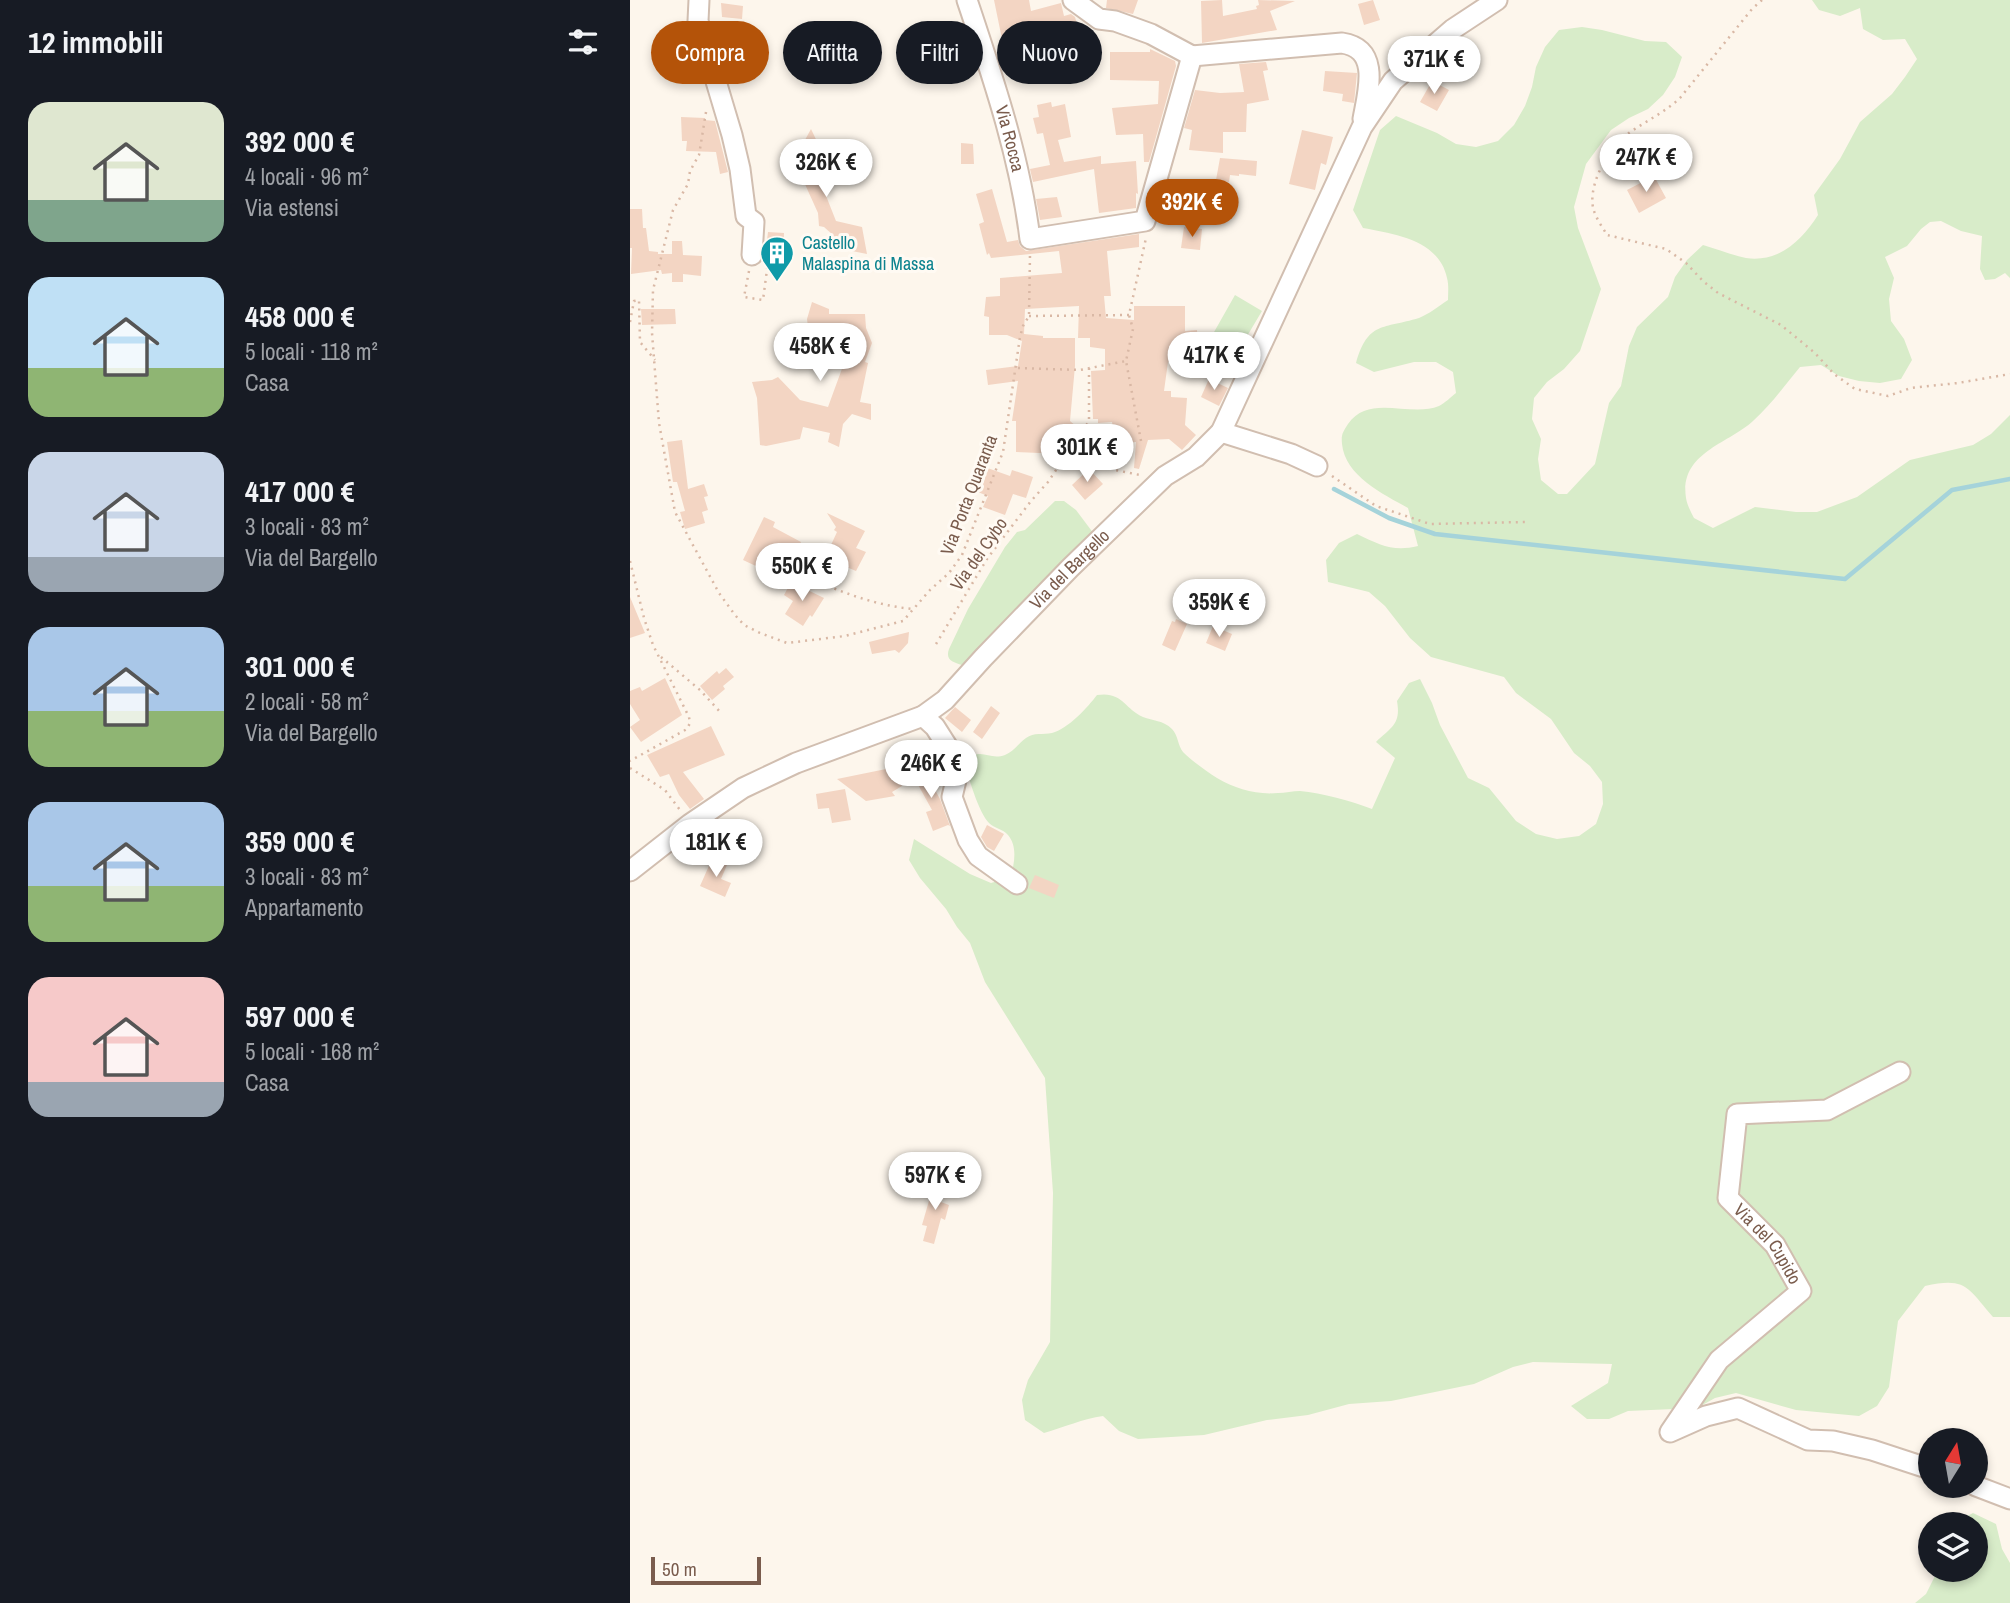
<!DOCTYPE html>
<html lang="it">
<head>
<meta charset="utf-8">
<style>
	:root { --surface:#171b24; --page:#242831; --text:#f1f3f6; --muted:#9ea1a6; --accent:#b45309 }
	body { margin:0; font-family:"Archivo Narrow",sans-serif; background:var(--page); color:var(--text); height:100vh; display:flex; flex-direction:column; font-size:26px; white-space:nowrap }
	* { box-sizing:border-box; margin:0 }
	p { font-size:23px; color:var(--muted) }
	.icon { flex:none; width:38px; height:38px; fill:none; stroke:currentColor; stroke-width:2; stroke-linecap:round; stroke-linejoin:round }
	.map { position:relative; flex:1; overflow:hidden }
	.drawer { display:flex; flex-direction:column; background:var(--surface); width:630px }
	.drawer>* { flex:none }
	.guide { position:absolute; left:21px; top:21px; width:665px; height:63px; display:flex; gap:14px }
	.needle { width:46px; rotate:11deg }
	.buttons { position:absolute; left:1288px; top:1428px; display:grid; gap:14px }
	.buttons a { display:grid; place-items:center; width:70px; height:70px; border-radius:50%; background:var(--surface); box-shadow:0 4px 10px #0003; font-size:35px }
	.scale { position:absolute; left:21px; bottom:18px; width:110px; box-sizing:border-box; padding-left:7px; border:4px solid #7a5c4d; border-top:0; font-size:19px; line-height:24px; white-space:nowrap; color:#7a5c4d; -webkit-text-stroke:5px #fffaf3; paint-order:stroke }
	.price { position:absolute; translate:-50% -60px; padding:0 16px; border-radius:24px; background:#fff; color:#222; font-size:23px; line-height:46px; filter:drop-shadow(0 2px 4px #0008) }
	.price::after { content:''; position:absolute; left:50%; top:42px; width:21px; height:16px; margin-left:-10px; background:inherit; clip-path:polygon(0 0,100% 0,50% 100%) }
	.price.current { background:var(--accent); color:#fff }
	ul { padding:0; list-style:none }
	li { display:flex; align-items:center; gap:21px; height:175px; padding:0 28px }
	li span { display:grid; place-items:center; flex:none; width:196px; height:140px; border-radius:21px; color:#555 }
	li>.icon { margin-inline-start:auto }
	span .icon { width:84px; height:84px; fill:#fffc; stroke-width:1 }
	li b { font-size:30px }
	h2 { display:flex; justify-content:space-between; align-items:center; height:84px; padding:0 28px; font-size:30px }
	.pill { padding:0 24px; border-radius:32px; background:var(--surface); box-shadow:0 4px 10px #0003; font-size:24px; line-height:63px }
	.pill.current { background:var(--accent); color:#fff }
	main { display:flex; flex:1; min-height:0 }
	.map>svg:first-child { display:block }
</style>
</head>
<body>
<main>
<section class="drawer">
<h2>12 immobili<svg class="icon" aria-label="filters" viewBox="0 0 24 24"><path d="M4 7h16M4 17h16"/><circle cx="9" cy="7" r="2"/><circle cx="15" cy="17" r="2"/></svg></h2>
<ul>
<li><span style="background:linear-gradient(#dfe7d0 70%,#7fa58c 0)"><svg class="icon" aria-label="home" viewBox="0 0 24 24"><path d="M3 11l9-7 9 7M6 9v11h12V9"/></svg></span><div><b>392 000 €</b><p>4 locali · 96 m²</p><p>Via estensi</p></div></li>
<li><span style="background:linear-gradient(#bfe0f5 65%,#8fb573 0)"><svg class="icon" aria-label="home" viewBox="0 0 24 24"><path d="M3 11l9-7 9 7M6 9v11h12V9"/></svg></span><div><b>458 000 €</b><p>5 locali · 118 m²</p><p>Casa</p></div></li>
<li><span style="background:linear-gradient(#c9d6e8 75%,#9aa5b1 0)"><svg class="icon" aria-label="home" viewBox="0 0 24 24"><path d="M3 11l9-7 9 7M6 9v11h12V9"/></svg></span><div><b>417 000 €</b><p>3 locali · 83 m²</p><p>Via del Bargello</p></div></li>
<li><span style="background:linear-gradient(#a9c7e8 60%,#8fb573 0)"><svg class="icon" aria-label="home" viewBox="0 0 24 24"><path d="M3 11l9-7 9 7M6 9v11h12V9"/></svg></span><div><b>301 000 €</b><p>2 locali · 58 m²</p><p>Via del Bargello</p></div></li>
<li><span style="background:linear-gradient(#a9c7e8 60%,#8fb573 0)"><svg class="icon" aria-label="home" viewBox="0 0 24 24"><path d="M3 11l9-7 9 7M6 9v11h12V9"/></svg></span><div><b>359 000 €</b><p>3 locali · 83 m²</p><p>Appartamento</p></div></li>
<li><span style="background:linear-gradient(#f6c9c9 75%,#9aa5b1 0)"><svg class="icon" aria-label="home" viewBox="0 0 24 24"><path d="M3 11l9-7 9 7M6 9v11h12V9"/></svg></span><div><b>597 000 €</b><p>5 locali · 168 m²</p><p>Casa</p></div></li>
</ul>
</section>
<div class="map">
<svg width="1380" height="1603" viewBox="0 0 1380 1603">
	<rect width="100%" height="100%" fill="#fdf6ec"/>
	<path fill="#d8ecc9" d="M1182 0H1380V278L1375 273 1365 279 1355 280 1350 269 1352 236 1331 231 1311 221 1300 222 1291 229 1277 246 1255 257 1264 278 1259 299 1261 321 1274 339 1282 360 1271 379 1250 383 1229 381 1209 376 1191 365 1170 367C1155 385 1141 405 1123 421 1098 444 1049 453 1056 498 1057 505 1061 512 1064 518L1083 528 1125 507 1166 512H1187L1227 497 1280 460 1343 445 1361 434 1380 415V1317H1363C1337 1287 1336 1277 1295 1286L1268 1321 1259 1387 1247 1406 1229 1416 1166 1410 1106 1393 1085 1398 1067 1408 998 1411 979 1419H957L941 1406 978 1383 982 1364 903 1362 883 1367 844 1384 761 1401 719 1404 678 1415 637 1420 574 1435 508 1439 489 1431 473 1416C453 1419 434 1427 414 1433L395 1420 392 1400 398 1380 420 1342 423 1193 415 1078 355 982 340 943 327 927 316 909 290 878 279 860 284 839 340 874 361 883 381 877C384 863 388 847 378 835 373 829 364 828 359 823 349 813 337 775 335 761 352 746 358 761 375 755 384 751 389 743 396 738 404 732 413 735 422 733 438 729 458 707 467 695 492 691 494 708 513 717 523 721 533 720 542 729 548 735 548 746 553 752 562 761 576 771 587 778 606 789 626 795 648 793 655 793 663 791 670 791 692 793 721 801 742 809L765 758 746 742C762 727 771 724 767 701L779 683 790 679 802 703 810 725 838 778 859 788 886 821 906 834 927 839 949 836 966 824 973 804 972 782 960 766 944 753 921 719 886 693 874 677 801 657 780 638 755 606 739 592 698 582 696 560 709 543 727 534C750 545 763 552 788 546L778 508C753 494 715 476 712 444 711 434 713 432 718 424 739 393 780 418 809 406 815 403 821 397 826 393L823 372 806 362H784L744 372 726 363C738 321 753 329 789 318 799 314 809 306 818 300 818 293 819 285 817 278 809 240 765 234 733 228L723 210 750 130 766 116 807 133 826 144 846 147 868 141 884 125 895 106 902 87 906 67 915 47 929 30 952 27 972 30 1015 41 1036 42 1052 57 1045 77 1033 95 1018 109 999 118 981 130 956 164 944 207 948 228 971 289 950 351 934 369 917 382 904 398 902 419 911 439 908 459 911 480 928 494H937L965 464 979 403 991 386 999 346 1007 327 1038 297 1045 277 1057 260 1073 245C1087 249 1102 255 1116 258 1149 263 1172 240 1188 215L1184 195 1210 159 1230 122 1262 94 1275 77 1287 59 1275 39 1253 40 1233 29 1230 8 1210 16 1189 10Z
		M605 295 632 311 601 363 575 348Z
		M425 501H434L446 510 464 534 338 662 332 665C323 662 315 660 319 649L338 609 375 547 387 532 395 530Z
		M1343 1513 1366 1524 1372 1549 1380 1563V1603H1285L1296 1594 1308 1570H1346V1524H1322Z"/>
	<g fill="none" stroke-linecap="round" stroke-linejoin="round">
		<path stroke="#a5d3da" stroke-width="4.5" d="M704 489 759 518 805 534 1215 579 1322 490 1380 479"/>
	</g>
	<path fill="#f3d5c3" d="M364 0H399L401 11 431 3 434 16 441 14 445 17 453 45 455 44 462 70 408 83 397 39 373 44Z
		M477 0H508L503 14 476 8Z
		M592 0 593 16 627 9 626 6 629 5 628 0 665 1 640 11 647 30 572 43 571 1Z
		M743 0 750 20 734 25 728 4Z
		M91 3 113 6 112 19 92 17Z
		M520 49 545 61 546 66 519 162H514L513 134 486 135 482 108 528 104 529 81 480 80V52H520Z
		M636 62 638 70 633 71 639 100 617 104 616 132H593V153L559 150 562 130 554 128 565 90 590 93 614 92 609 64Z
		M695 71 727 73 724 103 712 101 713 94 693 91Z
		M802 81 819 90 807 111 790 102Z
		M421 102 422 107 435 104 441 137 428 140 434 162 471 156V164L506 161 508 194 506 193V208L469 213 464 169 403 182 400 169 420 165 413 133 407 134 403 118 409 117 407 105Z
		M51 117 75 118V120L85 121 98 172 90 174 86 152 56 151 57 141H52Z
		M181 129 195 158 190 162 187 173 206 221 232 227 237 254 202 247 203 235 194 227 189 226 188 213 164 160Z
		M672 130 703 137 696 165 691 163 685 190 659 184Z
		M331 143 343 144 344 164H331Z
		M590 158 627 161 626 176 609 174V176L600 175 599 182 586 180Z
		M1024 176 1036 198 1009 213 997 190Z
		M555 184 581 187 579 206 566 205V209L553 208Z
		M362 189 377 242 388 240 390 246 396 251 509 234V247L477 251 481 296H474L476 318 504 320V306H555V331L567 330 569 360 538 362 534 391H541V397L557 398 555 425 566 435 552 450 539 439 518 440 509 469 504 468 506 442 486 444 482 422 468 423V419H463L461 371 475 370V349L460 347V338H448L449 306 395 309 394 334 413 336V338H445V366L440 421 446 426 435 442H439L432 454 386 452V421H382L388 381 358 385 356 370 388 366 392 341 377 335H359V317L354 316 356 297 370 296V278L432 273 429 251 361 258 359 253 357 255 349 224 354 222 346 194Z
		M427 197 432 217 410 220 406 199Z
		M0 209H12L13 228H16L19 251 28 252V254H42V241H52L53 255 72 256 71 276 53 274V282H42V273L32 274 31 270 1 274 2 248H0Z
		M554 227 572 229 570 250 551 248Z
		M138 232 154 233 153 257 135 256Z
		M182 302 199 309V314H235L236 328 242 343 235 362 238 363 230 402 241 404V420L222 414 213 424 209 447 198 442 200 433 173 427 170 439 136 446 130 445 127 398 122 382 142 380 148 377 170 400 198 407 213 366H212L209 353 185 355 179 335 177 319Z
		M11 309H45L46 324 12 325Z
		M579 379 598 388 589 406 571 397Z
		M52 440 58 489 74 484 78 496 74 497 78 510 72 512 75 523 55 529 50 512 55 511 47 482H43L37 442Z
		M349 465 380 476 382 470 403 477 396 498 383 494 375 515 353 507 358 496 340 489Z
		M459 469 473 484 455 500 442 485Z
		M197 513 235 531 226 548 236 552 226 571 195 558 207 532 204 530 206 527Z
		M134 517 145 522 143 527 171 542 154 579 113 560Z
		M161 582 194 598 182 617 180 615 173 626 155 614 163 601 154 595Z
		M0 597 15 633 0 638Z
		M546 619 557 624 545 651 532 645 542 621 545 622Z
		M583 626 602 634 595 651 576 643Z
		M279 632 278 643 269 653 265 650 242 654 239 642Z
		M96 668 104 677 93 686 95 689 82 700 70 686 87 671 89 674Z
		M35 678 52 715 11 742 0 727 10 720 0 704V691L10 687 12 691Z
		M361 706 370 713 352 739 343 732Z
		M325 707 341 720 332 732 315 718Z
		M81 726 95 755 53 772 74 799 60 809 49 795 39 774 30 777 17 755Z
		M292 766 310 799 320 826 318 825 303 831 296 812 302 810 281 772Z
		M261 768 272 786 262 792 265 796 236 801 207 779Z
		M215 789 221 820 202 823 199 808 188 809 186 794Z
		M357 825 374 834 364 851 357 847 351 837Z
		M82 859 97 865 91 879 101 883 95 897 70 886Z
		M405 875 429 885 424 898 399 888Z
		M305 1180 316 1183 311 1202 319 1205 315 1220 311 1218 304 1244 293 1241 297 1226 292 1225Z"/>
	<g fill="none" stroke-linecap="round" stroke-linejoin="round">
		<g stroke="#d1beb0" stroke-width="23">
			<g id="minor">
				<path d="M69 0 68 21 102 135 110 169 116 216 124 222 122 255"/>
				<path id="s1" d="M337 0C363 78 390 157 400 239L515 221 562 56"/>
				<path d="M443 0 469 19 485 21 521 34 562 56"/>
				<path d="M562 56 712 43C751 49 738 91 733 119"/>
				<path d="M591 432 661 454 687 466"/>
				<path d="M293 716 305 727 319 749 327 767V776L322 797 338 840 348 856 387 884"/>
				<path id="s2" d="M0 871 60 824 113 788 166 763 293 716 315 700 353 658 440 568 535 476 566 457 591 432 732 127 763 81 823 29 867 0"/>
				<path id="s3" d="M1270 1072 1197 1110 1107 1114 1098 1198 1145 1245 1171 1291 1089 1360 1040 1432 1076 1416 1108 1408 1178 1440 1203 1441 1242 1450 1300 1469"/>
				<path d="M1346 1486 1380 1499"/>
			</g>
		</g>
		<path stroke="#d9b8a5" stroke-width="2.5" stroke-dasharray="2 5" stroke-linecap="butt" d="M1132 0 1122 9 1050 98C1034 113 1014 122 996 135 978 148 956 188 964 211 967 220 973 228 977 235L1036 249 1056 263 1073 281 1088 293 1151 325 1185 353 1204 374 1225 389 1258 396 1281 388 1328 383 1380 374
			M76 112 69 155 60 171 58 184 43 210 23 290 22 333 29 423 45 512 89 593 105 615 114 625 130 633 157 643 215 636 273 621 300 590 319 573 332 555 373 452 390 337 393 326 399 316 400 254
			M119 271 114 297 133 300 138 262
			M399 316 499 315
			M0 322 4 301 9 300 10 342 25 360
			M388 368 450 370 496 361
			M511 441 496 361 503 329 499 315 516 238
			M434 460 447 455 485 470 510 475
			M702 476 746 506 800 524 895 522
			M0 561 14 618 23 645 59 717 60 723 57 729 0 761
			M159 570C200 587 239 605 283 609
			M306 644 357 559 401 501 418 482 459 421V368
			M31 657 70 690 92 714
			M0 768 35 790 50 810"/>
		<use href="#minor" stroke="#fff" stroke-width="19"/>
	</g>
	<defs>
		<g id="building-pin" transform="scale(1.75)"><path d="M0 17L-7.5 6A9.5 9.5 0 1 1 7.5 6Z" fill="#0f9aa8" stroke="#fffaf3"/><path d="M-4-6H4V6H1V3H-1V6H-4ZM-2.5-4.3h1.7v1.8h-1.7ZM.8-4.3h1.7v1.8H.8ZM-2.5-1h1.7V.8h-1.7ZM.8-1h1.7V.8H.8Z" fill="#fff"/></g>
	</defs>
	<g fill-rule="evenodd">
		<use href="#building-pin" x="147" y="253"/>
	</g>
	<g text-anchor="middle" stroke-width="6" stroke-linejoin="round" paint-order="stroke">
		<g font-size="18" fill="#7a5c4d" stroke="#fffaf3">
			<text dy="6" stroke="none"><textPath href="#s1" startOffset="145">Via Rocca</textPath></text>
			<text transform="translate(339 495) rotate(-69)" y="6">Via Porta Quaranta</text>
			<text transform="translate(349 554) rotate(-55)" y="6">Via del Cybo</text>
			<text dy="6" stroke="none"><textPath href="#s2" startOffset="542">Via del Bargello</textPath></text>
			<text dy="6" stroke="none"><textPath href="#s3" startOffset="318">Via del Cupido</textPath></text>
		</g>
		<g font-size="18" fill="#0d838f" stroke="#fffaf3" text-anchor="start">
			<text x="172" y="249">Castello<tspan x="172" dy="21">Malaspina di Massa</tspan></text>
		</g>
	</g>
</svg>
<div class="buttons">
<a><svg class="needle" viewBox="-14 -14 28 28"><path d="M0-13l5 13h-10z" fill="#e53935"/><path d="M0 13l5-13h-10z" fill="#9ea1a6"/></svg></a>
<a><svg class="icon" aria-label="layers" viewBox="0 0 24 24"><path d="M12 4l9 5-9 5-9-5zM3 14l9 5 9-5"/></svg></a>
</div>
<div class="scale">50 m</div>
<b class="price" style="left:804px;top:96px">371K €</b>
<b class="price" style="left:1016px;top:194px">247K €</b>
<b class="price" style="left:196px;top:199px">326K €</b>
<b class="price current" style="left:562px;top:239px">392K €</b>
<b class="price" style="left:190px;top:383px">458K €</b>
<b class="price" style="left:584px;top:392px">417K €</b>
<b class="price" style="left:457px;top:484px">301K €</b>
<b class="price" style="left:172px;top:603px">550K €</b>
<b class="price" style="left:589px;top:639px">359K €</b>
<b class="price" style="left:301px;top:800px">246K €</b>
<b class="price" style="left:86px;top:879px">181K €</b>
<b class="price" style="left:305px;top:1212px">597K €</b>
<div class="guide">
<a class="pill current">Compra</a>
<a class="pill">Affitta</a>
<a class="pill">Filtri</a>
<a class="pill">Nuovo</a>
</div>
</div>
</main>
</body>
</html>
